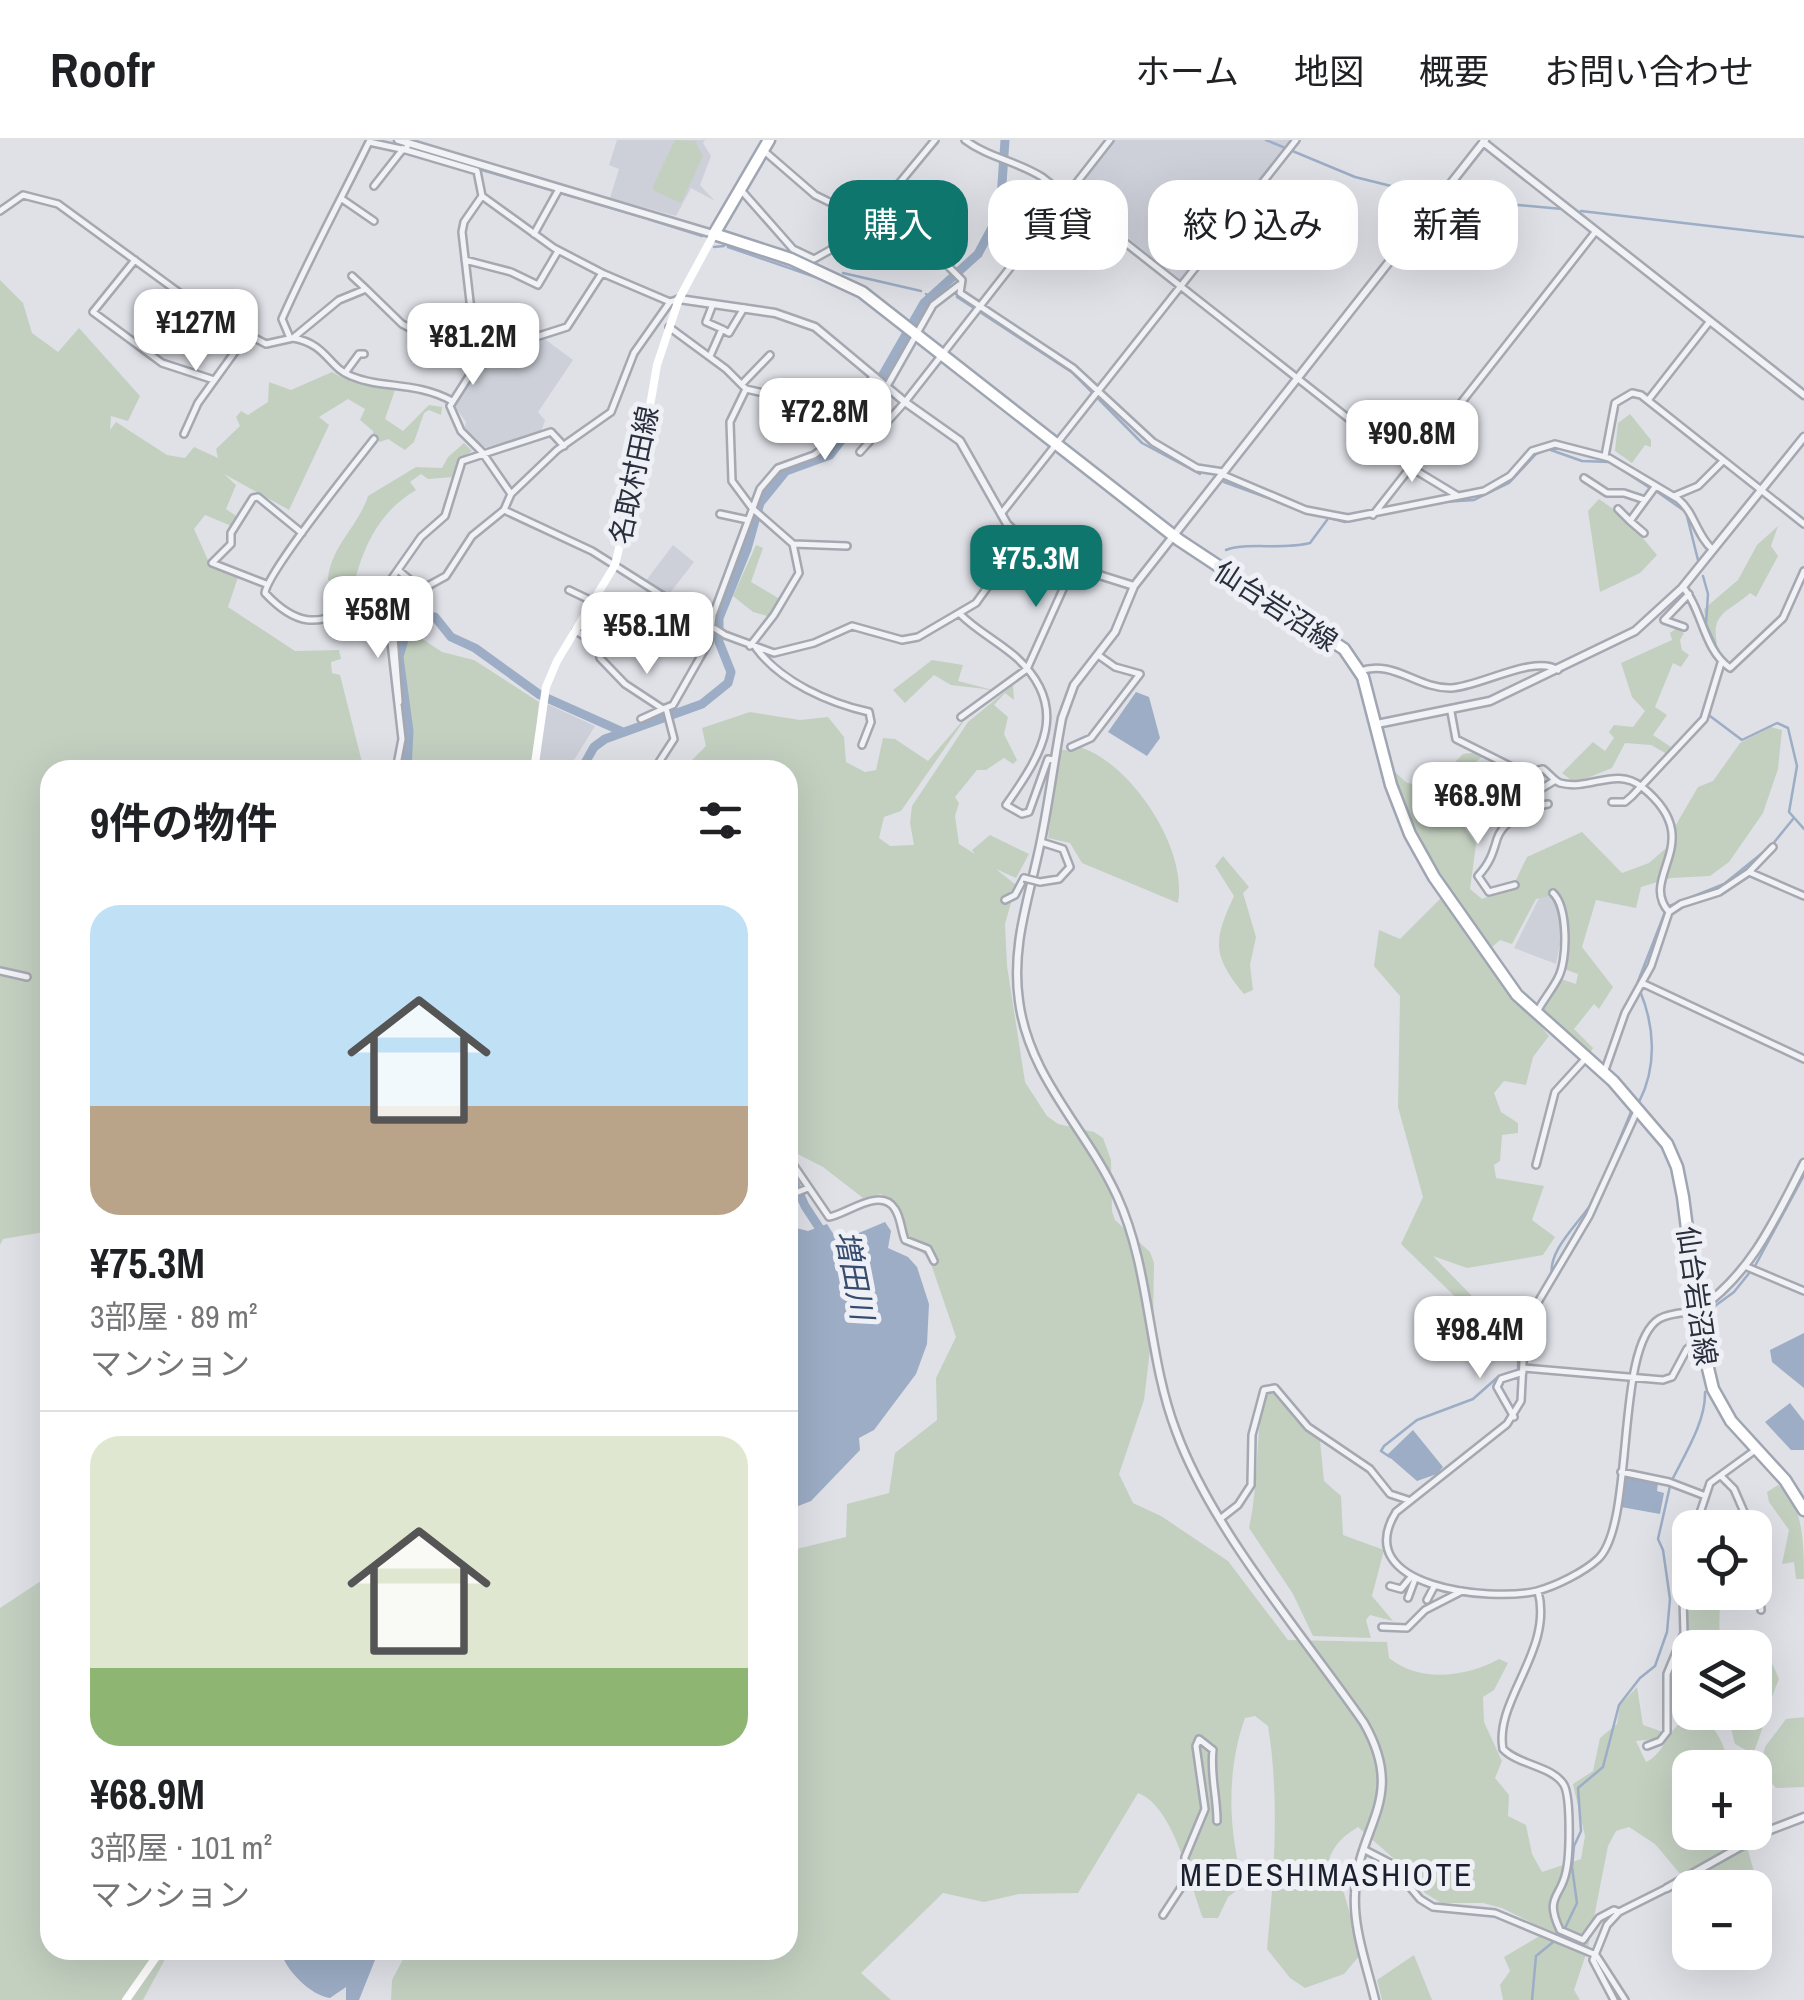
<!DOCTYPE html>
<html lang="ja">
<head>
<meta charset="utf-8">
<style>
	:root { --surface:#fff; --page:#f2f2f2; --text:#202124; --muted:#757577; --line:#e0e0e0; --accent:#0f766e }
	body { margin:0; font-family:"Archivo Narrow","Noto Sans JP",sans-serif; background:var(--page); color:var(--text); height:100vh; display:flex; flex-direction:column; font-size:38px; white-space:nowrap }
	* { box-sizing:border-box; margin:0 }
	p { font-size:32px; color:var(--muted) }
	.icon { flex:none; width:55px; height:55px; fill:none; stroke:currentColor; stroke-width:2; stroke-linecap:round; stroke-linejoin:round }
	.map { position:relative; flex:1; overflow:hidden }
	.drawer { position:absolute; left:40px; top:620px; width:758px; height:1200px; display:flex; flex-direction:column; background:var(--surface); border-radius:30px; box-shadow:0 10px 40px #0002 }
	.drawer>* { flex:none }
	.hud { position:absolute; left:828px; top:40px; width:825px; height:90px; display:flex; gap:20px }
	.fabs { position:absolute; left:1672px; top:1370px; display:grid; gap:20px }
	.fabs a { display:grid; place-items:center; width:100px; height:100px; border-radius:20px; background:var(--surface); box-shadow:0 10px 40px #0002; font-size:50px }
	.price { position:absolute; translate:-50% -85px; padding:0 22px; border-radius:20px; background:#fff; color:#222; font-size:32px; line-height:65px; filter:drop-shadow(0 2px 5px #0008) }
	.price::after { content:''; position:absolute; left:50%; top:60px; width:30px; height:22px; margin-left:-15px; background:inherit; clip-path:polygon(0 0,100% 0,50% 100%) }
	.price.active { background:var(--accent); color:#fff }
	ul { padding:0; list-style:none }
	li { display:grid; align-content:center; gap:20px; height:530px; padding:0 50px }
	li+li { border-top:2px solid var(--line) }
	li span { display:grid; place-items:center; height:310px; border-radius:30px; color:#555 }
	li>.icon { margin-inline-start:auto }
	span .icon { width:180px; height:180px; fill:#fffc; stroke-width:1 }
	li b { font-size:42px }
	h2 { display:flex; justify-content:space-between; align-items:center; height:120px; padding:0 50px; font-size:42px }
	.chip { padding:0 35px; border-radius:30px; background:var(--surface); box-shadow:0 10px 40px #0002; font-size:35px; line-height:90px }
	.chip.active { background:var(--accent); color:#fff }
	header { display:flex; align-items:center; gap:60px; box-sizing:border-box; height:140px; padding:0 50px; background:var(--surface); border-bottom:2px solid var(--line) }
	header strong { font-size:48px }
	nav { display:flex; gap:55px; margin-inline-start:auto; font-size:35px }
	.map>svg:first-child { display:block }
</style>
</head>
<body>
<header>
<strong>Roofr</strong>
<nav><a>ホーム</a><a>地図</a><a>概要</a><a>お問い合わせ</a></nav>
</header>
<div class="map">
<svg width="1804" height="1860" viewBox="0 0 1804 1860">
	<rect width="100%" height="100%" fill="#dfe1e7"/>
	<path fill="#cdd0d9" d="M617 0H705L703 3 711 16 700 45 715 61 691 48 676 76 610 58 619 29 609 25Z
		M1115 0H1292L1181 140 1073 54Z
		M542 197 573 220 538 272 545 280 541 292 479 309 464 291 466 282 453 264 474 233Z
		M673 405 694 422 666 458 645 442Z
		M647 450 662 462 649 486 634 474 622 486 603 471 617 456 630 467Z
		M545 563 595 586 568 630H539Z
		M1543 750 1560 766 1563 789 1556 824 1514 808Z"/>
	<path fill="#c3d0c0" d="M675 0 695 1 703 16 681 63 654 51 653 46Z
		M0 140 23 163 32 193 58 212 79 188 140 256 128 281 111 276 110 290 116 282 167 315 185 318 194 307 218 318 216 309 240 286 236 277 241 271 248 275 268 262 269 242 291 250 332 232 343 238 396 247 385 279 403 291 429 265 442 267 441 275 429 270 424 273 414 302 405 310 388 299 380 302 373 296V291L360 280 365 269 348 259 319 277 329 285 289 370 224 334 236 345 226 369 239 378 234 387 205 375 194 389 212 429 239 434 228 467 295 511 339 510 341 519 331 522 332 533 340 535 364 630H50V1091L3 1099 0 1105Z
		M1630 274 1651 300V307L1645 305 1632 323 1615 311 1618 283Z
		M464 303 472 311 458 320 453 337 428 339 421 334 410 342 416 350C372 376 358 420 349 468H337L341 446 328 440C330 407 358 387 368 356L416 327 442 328 448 317Z
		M1599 359 1626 378 1657 415 1640 433 1600 452 1588 371Z
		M1778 386 1771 406 1778 416 1756 457 1750 453C1731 471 1710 472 1717 503L1714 505 1707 494 1704 469 1738 440 1757 405Z
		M756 405 763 408 751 442 780 459 771 477 753 472 733 456Z
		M1677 488 1684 493 1680 500 1682 510 1689 515 1681 527 1673 523 1655 567 1667 575 1653 595 1671 607 1667 614 1651 605 1625 603 1612 628 1575 643 1562 633 1593 602 1605 611 1614 598 1609 592 1614 585 1633 587 1645 571 1632 557 1621 523 1672 500 1670 493Z
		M409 490 442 512 474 520 539 562 532 630H403C406 596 396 514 409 490Z
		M932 520 963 525 958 541 993 550 951 545 934 535 905 563 893 550Z
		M1013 545 1014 560 1005 553 994 565 1008 577 1004 594 1017 620 1013 624 1004 618 986 630H977L955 657 959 663 955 676 959 704 975 714 972 710 990 695 1029 714 1016 738 996 729 1016 745 1005 784 1007 826 1025 942 1047 976 1058 984 1094 992 1103 998 1111 1020 1112 1071 1115 1080 1150 1112 1154 1123 1153 1185 1144 1260 1119 1334 1133 1363 1161 1376 1228 1421 1288 1500 1387 1502 1389 1518C1420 1543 1466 1537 1499 1519L1508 1523 1494 1550 1483 1557 1484 1582 1502 1621 1495 1638 1509 1655 1508 1676 1526 1685 1532 1714 1542 1732 1581 1719 1585 1696 1573 1644 1593 1631 1600 1598 1617 1584 1620 1565 1637 1547 1643 1585 1663 1592 1655 1599 1636 1601 1646 1622C1662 1615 1665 1597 1678 1585 1708 1560 1726 1606 1729 1627L1690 1628V1692L1743 1693 1757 1742 1748 1747H1691L1655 1704 1629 1687 1616 1691 1608 1706 1588 1808 1574 1850 1580 1860H1503L1500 1845 1510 1831 1504 1817 1548 1791 1502 1768 1483 1763H1441L1425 1753 1409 1732 1358 1687C1337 1700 1329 1711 1326 1735L1344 1753 1361 1814 1344 1834 1305 1848 1290 1838 1267 1809C1274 1735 1280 1660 1268 1586L1255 1576 1245 1578C1226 1631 1228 1693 1244 1745L1228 1757 1218 1778H1203C1190 1744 1174 1666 1138 1653L1078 1753 1019 1754 984 1762 943 1753 861 1833 891 1860H391L392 1840 408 1810H788V1411L846 1397 847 1364 889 1353 895 1313 937 1280 936 1238 956 1197 929 1118 906 1100 881 1054 863 1058 823 1027 788 1009V630H682L706 606 702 588 750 572 800 580 828 577 844 597 846 622 865 632 876 630 883 598 895 599 928 621 970 572 901 671 884 677 879 698 890 706 914 705 910 683 912 666 968 582Z
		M1771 587 1782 590 1778 629 1763 673 1729 722 1710 736 1671 738 1641 747 1636 768 1596 760 1582 807 1613 847 1599 869 1594 864 1574 889 1593 908 1590 913 1543 875C1541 859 1550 850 1561 839L1576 844 1578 834 1564 829 1566 781 1558 754 1536 759 1512 804 1500 800 1491 808C1449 749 1415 701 1394 631L1407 643 1414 644 1418 630 1429 631 1432 648 1456 656 1460 645 1443 634 1463 614 1477 612 1483 616 1467 629 1495 644 1464 687 1476 704 1470 749 1482 759 1513 746 1527 717 1582 692 1622 733 1649 723 1673 702V690L1698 647 1713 641 1740 603Z
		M1080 607C1132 624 1188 709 1178 763L1082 723 1070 703 1048 698 1058 609 1071 611Z
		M1223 716 1249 747 1243 753 1256 797 1250 825 1253 850 1244 854C1212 815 1213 801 1234 756L1215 726Z
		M1442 757 1473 805 1549 896 1533 917 1526 945 1504 941 1494 953 1501 972 1518 983V993L1502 995 1500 1021 1494 1025 1496 1038 1544 1046 1532 1080 1555 1097 1543 1115 1467 1128 1433 1116 1506 1191 1476 1177 1401 1104 1423 1057 1398 967 1400 856 1374 826 1379 790 1400 799Z
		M1274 1250 1320 1301 1324 1341 1341 1356 1343 1395 1384 1410 1372 1456 1393 1481 1370 1475 1366 1480 1371 1498 1313 1496 1293 1454 1249 1388C1259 1344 1255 1299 1264 1255Z
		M1778 1345C1804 1360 1804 1410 1804 1439H1796L1794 1422 1782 1424 1789 1390 1769 1362 1767 1352Z
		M50 1435V1810H170L143 1860H0V1468Z
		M1690 1442V1452L1720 1453 1719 1505 1708 1506 1702 1492H1686L1685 1458Z
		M1749 1499 1765 1507 1779 1539C1768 1564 1764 1588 1753 1614L1735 1604 1727 1573 1755 1572V1545L1763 1539C1763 1526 1755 1520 1755 1508L1735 1506Z
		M1804 1577V1647L1776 1648 1759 1629 1765 1607 1786 1579Z
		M1414 1815 1432 1860H1382L1377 1840Z"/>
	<path fill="#9cadc5" d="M1136 552 1149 557 1160 598 1147 616 1108 592Z
		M885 1082 891 1091 888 1108 908 1117 917 1127 929 1164 927 1204 916 1234 874 1290 859 1298 860 1310 811 1361 788 1370V1086L808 1091 827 1084 834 1095 849 1097Z
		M1804 1193V1248L1772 1222 1770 1210Z
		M1790 1263 1804 1281V1310H1791L1765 1282Z
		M1413 1290 1443 1327 1437 1334 1417 1341 1387 1315Z
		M1623 1334 1658 1343 1657 1351 1664 1353 1660 1374 1621 1367Z
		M281 1810H379L359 1860H346V1847L330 1858C311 1856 283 1828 281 1810Z"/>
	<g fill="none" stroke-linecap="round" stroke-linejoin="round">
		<path stroke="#9cadc5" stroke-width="2.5" d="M1266 0 1355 37 1435 57
			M451 21 554 51
			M560 53 581 59
			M1443 58 1562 69
			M584 60 645 78
			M1581 71 1804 97
			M648 79 702 96
			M714 107 724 106
			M728 107 821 139
			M843 133 921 151
			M926 154 930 157
			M957 157 1073 233 1142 303 1200 334
			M1224 342 1293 367
			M1656 351 1686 372 1698 420
			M1310 373 1345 382 1443 362 1474 360 1509 343 1536 314 1548 309 1582 321 1610 322 1650 348
			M1226 410C1244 402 1284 410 1310 403L1327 380
			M1703 436 1708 454 1706 484 1721 517
			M1708 558 1719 521
			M1710 576 1742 600 1777 583 1788 588 1797 626 1789 672 1804 689
			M1772 705 1793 679
			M1637 844 1667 767 1724 744 1766 710
			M1639 962C1657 927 1655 887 1640 851
			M1598 1051 1631 972
			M1755 1126 1804 1035
			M1552 1136C1547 1109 1582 1081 1595 1058
			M1707 1200 1704 1174 1734 1152 1750 1132
			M1390 1317 1381 1311 1384 1306 1417 1280 1473 1259 1499 1236 1518 1230C1519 1203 1513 1184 1534 1163
			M1672 1340C1685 1314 1706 1281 1705 1252
			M1565 1788 1577 1763 1572 1727 1574 1706 1581 1691 1578 1648 1603 1627 1619 1565 1640 1538 1655 1526 1667 1492 1670 1459 1663 1410 1658 1399 1670 1346
			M1532 1860 1536 1816 1563 1794"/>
		<path stroke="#9cadc5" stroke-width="9" d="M407 630 409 591 399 517 408 485 424 476 435 477 451 497 475 508 540 555 623 592
			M581 630 594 607 605 599 702 564 728 543 731 532 719 502V478L747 409 760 363 786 331 830 315 857 280 924 163 978 114 1000 73 1005 0
			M788 1028 805 1066 824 1095"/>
		<g stroke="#a5a8b1" stroke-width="10">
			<path id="minor" d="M965 0C989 18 1017 21 1042 37L1410 327 1458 356
				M408 3 406 10 477 31 482 56 464 82 462 92 472 179 473 230 520 202 567 187 602 133 670 162
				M763 10 815 55 868 81 901 108 937 115 962 140 960 153 1073 228 1153 302 1197 328 1223 332
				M374 46 403 9
				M741 50 793 109 814 119 841 104 859 77
				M482 56 554 108 602 133
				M342 59 374 81
				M0 71 23 55 58 64 207 173 266 204 293 198 339 160 366 149 402 184 431 199 459 222 472 225
				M868 81 935 0
				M534 94 559 49
				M135 120 93 172 162 223 214 240
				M465 120 511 132 538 145 558 111
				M352 136 366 149
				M669 187 726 229 746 249 772 255 789 268 823 306 840 290 873 236
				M722 189 729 193 744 168
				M290 198 282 179C309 118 340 61 369 2L406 10
				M293 198C327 204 328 227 351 236 381 249 415 241 452 261
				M710 216 722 189 706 182 713 164
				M473 230 450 266 461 291 482 312 511 354
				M345 233 359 214H364
				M742 244 770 215
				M887 246 933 165 959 145
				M746 249 730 282 732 341 752 368 793 404 799 433 774 475 750 506
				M1649 259 1710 181
				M184 294 198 263 247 195
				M374 299C356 322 267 432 265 453 322 514 340 450 392 471
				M860 312 905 262 1110 0
				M1605 316 1615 263 1632 253 1641 255 1804 384
				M1221 334 1306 370 1348 378 1484 351 1510 336 1532 311 1555 304 1609 318 1678 359C1695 373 1696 395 1713 410
				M1584 338 1607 353H1624L1645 360
				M1674 356 1698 346 1723 321
				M1618 369 1630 381
				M504 370 592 411 725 495 774 513 814 503 852 486 902 500 918 497 976 463 1006 421 1026 403
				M720 374 748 380
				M1001 374 1296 0
				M1373 375 1596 91
				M1644 393 1630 381 1655 347
				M793 404 847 406
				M398 430 421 449
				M266 444 212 423 231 404V393L253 358 258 357 302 393
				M1683 447C1703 471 1703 509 1730 528L1783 478 1804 431
				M569 450 594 462
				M374 464 421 397 445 376 462 321 551 292 564 306
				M392 471 399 562
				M960 474C977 491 999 502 1017 518 1071 568 1042 614 1006 665L1022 674 1029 672 1048 619 1054 620
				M1684 487 1664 480 1689 454
				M576 491 601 507 600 518 625 544 663 569 673 565 710 500 713 475 760 349 778 328 814 315 826 306
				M756 508C781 542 829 563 869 572L871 582 862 605
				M1360 531C1393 519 1418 549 1451 548 1479 547 1535 514 1558 530
				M1451 572 1456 599 1524 633 1543 629C1549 633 1553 640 1560 643 1590 651 1616 626 1642 647 1710 702 1637 736 1669 772
				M961 577 1027 529 1073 427
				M641 579 663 569
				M1071 607 1091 598 1140 534 1115 527 1098 515
				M396 630 402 599 388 476 415 453 446 436 472 396 504 370 511 354 557 310 611 272 634 213 670 162 679 159
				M654 630 674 599 666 568
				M1612 662H1625L1632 656 1704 579 1721 523
				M1538 666 1548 664
				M1749 732 1773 707
				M1040 742 1059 739 1070 727 1063 709 1041 702
				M1515 745 1489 752 1478 736C1490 723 1493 713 1497 699 1503 681 1523 674 1538 666L1539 650 1554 641
				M1005 760 1015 755 1024 738
				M0 831 27 837
				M1642 843 1804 919
				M1537 872C1543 860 1552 850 1558 838 1568 820 1568 767 1553 753
				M1605 930 1625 873 1651 826 1669 772 1681 764 1719 752 1749 732 1804 756
				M1637 971 1589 1076 1525 1184 1521 1261 1507 1284 1396 1372C1349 1448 1491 1462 1537 1451 1556 1446 1584 1432 1598 1419 1636 1383 1614 1207 1659 1179 1669 1173 1684 1173 1696 1171
				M788 1017 829 1077C847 1074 881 1046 895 1069 901 1078 901 1090 905 1100L928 1109 934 1121
				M1536 1025 1555 952 1586 918
				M788 1056 808 1048
				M1747 1127 1804 1151
				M1523 1228 1663 1240 1672 1237 1687 1209 1701 1199
				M1514 1277 1497 1247 1501 1239 1523 1232
				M1621 1332 1669 1342 1703 1355
				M1721 1336 1734 1349 1751 1388
				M1220 1379 1238 1365 1251 1345 1252 1295 1264 1250 1275 1248 1308 1287 1370 1329 1390 1354 1408 1360
				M1695 1388 1710 1343 1754 1311
				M1755 1403 1761 1470
				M1390 1446 1401 1449 1411 1437
				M1538 1451C1554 1510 1494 1560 1503 1609 1518 1625 1553 1626 1564 1645 1571 1658 1570 1716 1566 1732 1561 1758 1544 1756 1560 1790L1583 1800 1599 1778 1614 1770 1619 1772
				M1408 1458 1415 1439
				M1427 1460 1435 1445
				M1382 1487 1407 1488 1425 1470 1462 1451
				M1647 1606 1660 1601 1667 1592V1534L1684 1493 1683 1458 1689 1440 1690 1404
				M1365 1710 1390 1723 1420 1759 1433 1767 1495 1773 1596 1815 1625 1860
				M1163 1775 1184 1743 1185 1717 1205 1669 1196 1606 1199 1599 1213 1610C1210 1634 1217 1656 1217 1681
				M1614 1860 1593 1820 1607 1785 1619 1772 1667 1748"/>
		</g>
		<g stroke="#a5a8b1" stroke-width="11">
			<path id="tertiary" d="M398 0 713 94
				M1483 2 1804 255
				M679 159 775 173 815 187 905 262 960 301 1007 384 1026 403 1058 422 1134 446
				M1377 584 1490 561 1635 491 1682 448 1804 297
				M1698 1170C1751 1134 1776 1078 1804 1023
				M1667 1748 1770 1690 1804 1677
				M1375 1860C1367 1826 1353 1789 1355 1754 1357 1685 1408 1660 1364 1583 1303 1495 1212 1390 1176 1291 1147 1215 1151 1130 1117 1056 1086 988 1029 938 1019 861 1011 806 1029 758 1040 705 1049 663 1054 620 1062 578L1074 545 1115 492 1134 446 1485 0"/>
		</g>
		<g stroke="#9fa5b2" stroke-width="15">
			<path id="primary" d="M769 0 714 94 791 119 862 152 1179 400 1344 509 1363 537 1391 645 1410 694 1434 737 1517 855 1613 941 1667 1004 1677 1027 1683 1057 1701 1199 1713 1249 1731 1281 1785 1340 1804 1370"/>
		</g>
		<use href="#minor" stroke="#f1f2f6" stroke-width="5"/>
		<use href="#tertiary" stroke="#f1f2f6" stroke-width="6"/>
		<path stroke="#fff" stroke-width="8" d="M534 630 546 547 557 521 615 425 643 307 657 225 679 159 714 94
			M126 1860 161 1810"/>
		<use href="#primary" stroke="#fff" stroke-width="10"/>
		<g stroke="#a5a8b1" stroke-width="10" stroke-linecap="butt">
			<path id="minor-bridge" d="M1024 738 1040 742"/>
		</g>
		<use href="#minor-bridge" stroke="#f1f2f6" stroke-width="5"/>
	</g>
	<g text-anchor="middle" stroke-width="10" stroke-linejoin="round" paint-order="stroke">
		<g font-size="28" fill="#292f3d" stroke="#eef0f5">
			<text transform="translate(634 335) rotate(-78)" y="10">名取村田線</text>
			<text transform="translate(1276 466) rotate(33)" y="10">仙台岩沼線</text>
			<text transform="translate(1697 1156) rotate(82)" y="10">仙台岩沼線</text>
		</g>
		<g font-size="30" font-style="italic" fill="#364c6e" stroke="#eef0f5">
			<text transform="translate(854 1135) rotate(79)" y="10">増田川</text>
		</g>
		<g font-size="32" letter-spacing="2.5" fill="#1b202e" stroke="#eef0f5">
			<text x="1327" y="1746">MEDESHIMASHIOTE</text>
		</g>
	</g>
</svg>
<div class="fabs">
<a><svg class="icon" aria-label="locate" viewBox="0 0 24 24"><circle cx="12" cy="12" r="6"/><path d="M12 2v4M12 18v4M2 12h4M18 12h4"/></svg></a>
<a><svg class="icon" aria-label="layers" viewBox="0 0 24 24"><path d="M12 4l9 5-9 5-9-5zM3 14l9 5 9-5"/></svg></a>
<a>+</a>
<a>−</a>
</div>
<b class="price" style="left:196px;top:234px">¥127M</b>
<b class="price" style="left:473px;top:248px">¥81.2M</b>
<b class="price" style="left:825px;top:323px">¥72.8M</b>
<b class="price" style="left:1412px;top:345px">¥90.8M</b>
<b class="price active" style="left:1036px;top:470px">¥75.3M</b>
<b class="price" style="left:378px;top:521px">¥58M</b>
<b class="price" style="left:647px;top:537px">¥58.1M</b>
<b class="price" style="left:1478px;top:707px">¥68.9M</b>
<b class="price" style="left:1480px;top:1241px">¥98.4M</b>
<div class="hud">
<a class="chip active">購入</a>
<a class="chip">賃貸</a>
<a class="chip">絞り込み</a>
<a class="chip">新着</a>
</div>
<section class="drawer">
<h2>9件の物件<svg class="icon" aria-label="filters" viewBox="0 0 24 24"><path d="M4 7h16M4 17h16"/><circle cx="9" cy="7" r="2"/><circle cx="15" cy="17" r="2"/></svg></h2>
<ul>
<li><span style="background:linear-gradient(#bfe0f5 65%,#b9a48a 0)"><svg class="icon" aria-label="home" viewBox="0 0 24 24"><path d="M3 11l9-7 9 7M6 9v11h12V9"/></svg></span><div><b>¥75.3M</b><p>3部屋 · 89 m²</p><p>マンション</p></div></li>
<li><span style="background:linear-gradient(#dfe7d0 75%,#8fb573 0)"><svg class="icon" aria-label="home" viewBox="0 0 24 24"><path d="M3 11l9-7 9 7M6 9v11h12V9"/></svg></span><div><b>¥68.9M</b><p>3部屋 · 101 m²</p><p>マンション</p></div></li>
</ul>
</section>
</div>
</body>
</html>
